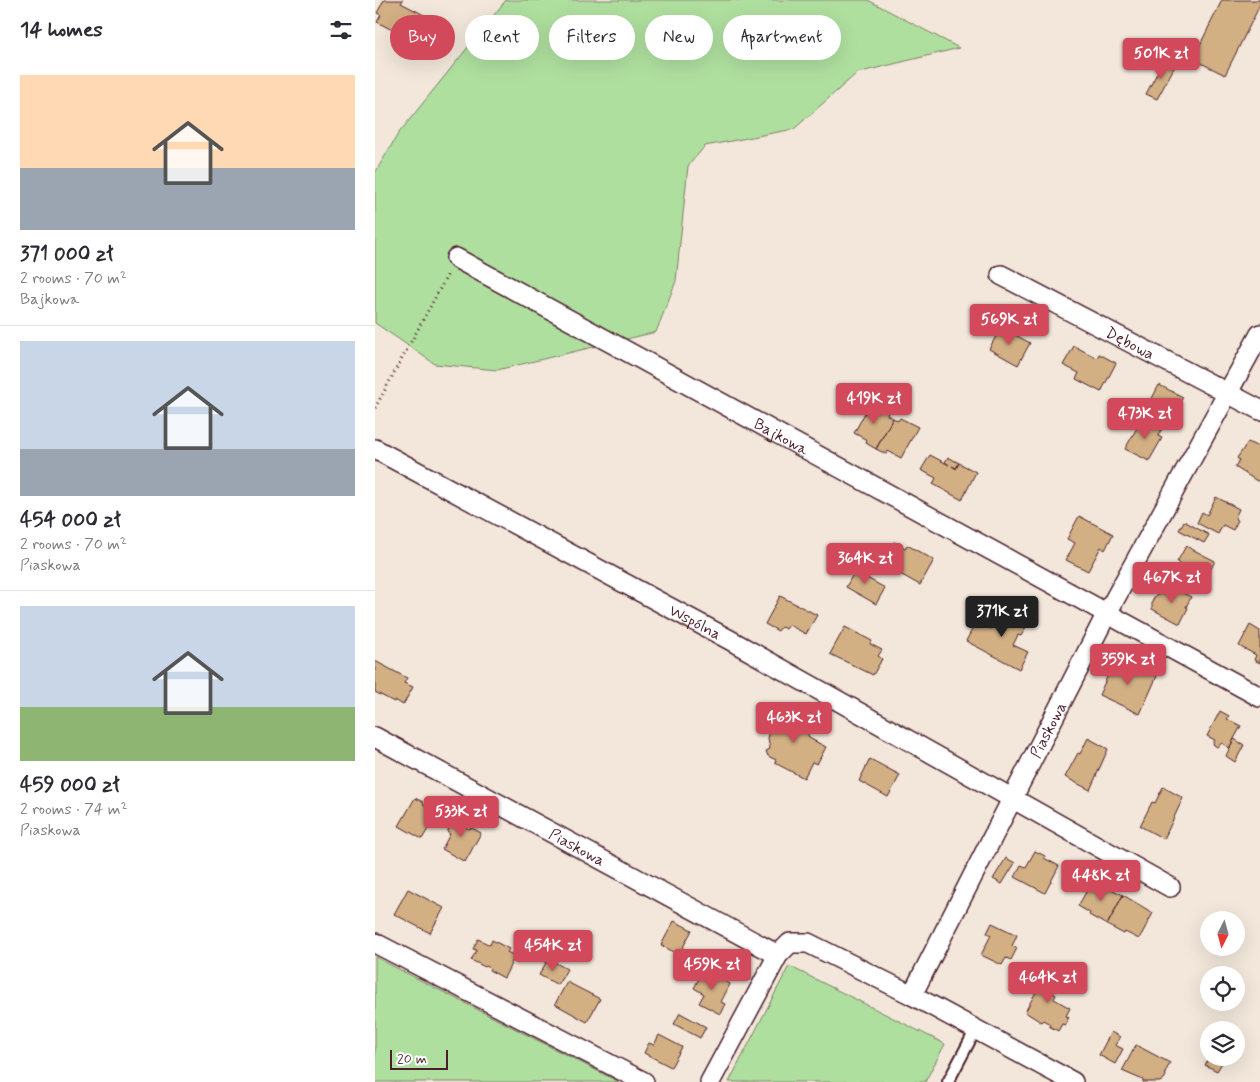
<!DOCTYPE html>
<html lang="en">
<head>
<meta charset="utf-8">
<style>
	:root { --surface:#fff; --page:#f7f7f7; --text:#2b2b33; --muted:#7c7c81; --line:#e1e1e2; --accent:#d1495b }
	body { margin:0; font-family:Mynerve,sans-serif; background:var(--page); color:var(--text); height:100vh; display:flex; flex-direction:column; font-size:19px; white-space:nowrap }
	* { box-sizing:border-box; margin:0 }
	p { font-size:16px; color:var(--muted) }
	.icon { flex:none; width:28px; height:28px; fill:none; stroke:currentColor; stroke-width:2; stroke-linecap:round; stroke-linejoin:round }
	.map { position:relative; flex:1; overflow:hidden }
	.panel { display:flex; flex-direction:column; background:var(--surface); width:375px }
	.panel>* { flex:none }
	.guide { position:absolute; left:15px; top:15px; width:475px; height:45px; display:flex; gap:10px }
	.needle { width:32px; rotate:186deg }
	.fabs { position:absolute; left:825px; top:911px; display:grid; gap:10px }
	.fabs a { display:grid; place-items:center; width:45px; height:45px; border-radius:50%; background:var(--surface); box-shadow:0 5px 20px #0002; font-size:25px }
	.scale { position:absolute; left:15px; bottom:12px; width:58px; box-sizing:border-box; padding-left:5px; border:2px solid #4a1f2b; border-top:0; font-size:14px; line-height:18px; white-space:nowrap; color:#4a1f2b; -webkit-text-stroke:4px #fff; paint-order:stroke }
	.price { position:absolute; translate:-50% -42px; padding:0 11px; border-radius:5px; background:var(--accent); color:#fff; font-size:16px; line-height:32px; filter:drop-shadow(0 1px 2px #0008) }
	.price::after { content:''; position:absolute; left:50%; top:30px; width:15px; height:11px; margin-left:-8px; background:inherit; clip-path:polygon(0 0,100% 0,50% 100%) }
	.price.on { background:#222; color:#fff }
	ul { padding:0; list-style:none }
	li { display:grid; align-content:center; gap:10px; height:265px; padding:0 20px }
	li+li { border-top:1px solid var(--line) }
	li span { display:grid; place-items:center; height:155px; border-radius:0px; color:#555 }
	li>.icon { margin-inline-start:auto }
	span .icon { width:90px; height:90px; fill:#fffc; stroke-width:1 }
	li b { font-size:21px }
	h2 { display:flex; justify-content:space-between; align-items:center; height:60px; padding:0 20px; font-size:21px }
	.tag { padding:0 18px; border-radius:22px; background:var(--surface); box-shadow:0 5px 20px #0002; font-size:18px; line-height:45px }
	.tag.on { background:var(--accent); color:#fff }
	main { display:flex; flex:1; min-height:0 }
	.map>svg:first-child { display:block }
</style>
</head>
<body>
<main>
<section class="panel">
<h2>14 homes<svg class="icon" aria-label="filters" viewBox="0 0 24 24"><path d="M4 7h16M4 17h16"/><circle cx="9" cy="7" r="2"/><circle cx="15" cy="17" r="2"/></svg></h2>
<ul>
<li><span style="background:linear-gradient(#ffd9b3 60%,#9aa5b1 0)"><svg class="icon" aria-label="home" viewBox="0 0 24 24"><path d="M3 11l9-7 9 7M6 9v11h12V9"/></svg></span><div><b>371 000 zł</b><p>2 rooms · 70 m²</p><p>Bajkowa</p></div></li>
<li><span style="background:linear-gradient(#c9d6e8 70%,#9aa5b1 0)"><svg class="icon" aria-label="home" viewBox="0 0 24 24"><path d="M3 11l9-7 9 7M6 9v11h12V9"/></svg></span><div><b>454 000 zł</b><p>2 rooms · 70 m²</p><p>Piaskowa</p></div></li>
<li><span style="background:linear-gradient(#c9d6e8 65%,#8fb573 0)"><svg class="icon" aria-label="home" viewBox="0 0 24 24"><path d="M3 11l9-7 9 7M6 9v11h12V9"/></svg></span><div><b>459 000 zł</b><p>2 rooms · 74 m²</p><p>Piaskowa</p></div></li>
</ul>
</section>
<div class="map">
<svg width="885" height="1082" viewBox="0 0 885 1082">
	<rect width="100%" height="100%" fill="#f2e7da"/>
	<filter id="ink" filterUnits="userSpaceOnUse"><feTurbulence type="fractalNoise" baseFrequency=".02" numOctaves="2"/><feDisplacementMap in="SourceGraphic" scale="10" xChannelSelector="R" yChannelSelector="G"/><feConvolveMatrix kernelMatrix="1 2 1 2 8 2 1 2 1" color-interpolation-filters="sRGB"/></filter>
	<g filter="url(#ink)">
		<path fill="#afdf9f" stroke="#7c7f65" d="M131 0H493L584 48 482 73 419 129 330 146 313 166 301 281 281 332 122 370 60 364 0 323V173L23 134Z
			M0 957 244 1082H0Z
			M414 966 570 1044 550 1082H354Z"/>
		<path fill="#d2b084" stroke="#4a1f2b" d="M9 0H28L26 3 49 15 37 37 27 31 25 34 2 22 6 15 2 13Z
			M847 0H885V5L850 75 818 59Z
			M789 60 800 66 782 99 771 94Z
			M626 327 655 343 643 365 614 349Z
			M699 346 722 358 724 354 741 363 726 392 701 379 704 373 688 365Z
			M784 385 808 397 796 420 792 418 787 428 771 419 776 410 772 408Z
			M496 402 513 411 512 415 518 418 501 449 491 443 492 440 479 433Z
			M518 418 523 421 525 418 543 427 526 458 513 451 511 454 501 449Z
			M771 419 787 428 783 436 787 438 774 461 750 449 763 426 767 427Z
			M873 442 885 448V480L882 481 860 467 864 460 862 458Z
			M555 455 574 465 570 462 573 457 584 463 581 468 577 466 581 469 584 463 601 472 587 500 558 484 561 478 546 470Z
			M841 497 864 509 860 518 863 520 858 530 848 525 843 534 822 523 827 512 832 515Z
			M704 516 738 534 730 550 726 547 713 571 691 560 700 543 692 539Z
			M809 521 834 535 829 543 804 530Z
			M519 542 530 548 532 545 559 560 545 585 507 564Z
			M811 546 840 561 831 578 829 577 824 587 801 575 805 565 802 562Z
			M483 565 495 571 492 578 510 588 501 604 471 587Z
			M794 586 816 597 811 607 813 608 805 624 777 609V602L779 597 786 593 789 595Z
			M405 596 442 615 431 634 414 625 411 629 406 627 403 631 390 624Z
			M636 610 655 620 646 636 643 635 638 645 653 652 644 669 591 641 601 622 616 629 624 615 631 619Z
			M875 625 885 631V663L879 660 881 655 864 646Z
			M470 627 497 641 495 644 507 650 503 656 507 659 498 675 455 654Z
			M741 657 782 676 765 714 724 695Z
			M0 661 32 678 29 683 38 687 28 705 20 700 19 702 0 692Z
			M409 710 422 717 424 714 437 721 432 731 434 738 451 747 442 764 437 762 429 778 400 763 401 760 393 756 391 751 395 749 393 738 396 727 402 717 405 719Z
			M845 711 854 716 852 719 866 726 854 748 847 743 842 747 839 745 838 743 840 740 832 736Z
			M713 738 733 749 715 790 690 777 703 753 705 754Z
			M859 739 869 745 860 762 851 756Z
			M495 759 525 775 513 797 484 781Z
			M788 787 808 798 789 839 765 826 777 802 780 803Z
			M40 798 48 802 49 805 53 808 58 799 70 805 59 826 56 824 47 839 24 826Z
			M83 812 94 818 90 827 94 829 97 828 106 833 90 862 67 849 75 834 72 832Z
			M660 851 670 856 669 858 684 866 670 893 640 877 646 865 651 867Z
			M631 858 640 863 627 884 618 879Z
			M718 880 748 895 732 925 714 915 715 913 703 906Z
			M33 889 69 908 55 933 19 914Z
			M748 895 778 913 764 939 750 932 749 934 732 925Z
			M299 921 317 930 304 955 286 945Z
			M617 923 642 935 637 946 642 948 636 960 631 958 627 965 606 955 616 935 612 933Z
			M103 939 115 945 117 940 134 949 132 952 140 956 129 978 114 970 115 968 111 966 110 967 96 960 102 950 98 949Z
			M173 959 192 969 183 985 164 975Z
			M329 969 355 984 346 1002 350 1004 345 1014 324 1003 329 994 319 988Z
			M672 972 684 979 677 992 681 995 679 999 695 1008 691 1016 694 1017 690 1025 687 1024 683 1031 674 1026 675 1024 668 1020 666 1022 650 1012Z
			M192 982 225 999 212 1022 180 1004Z
			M305 1013 331 1027 325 1038 299 1024Z
			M736 1032 745 1037 740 1045 748 1049 740 1064 724 1055Z
			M284 1035 307 1047 296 1067 269 1053 274 1043 279 1045Z
			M761 1045 795 1063 790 1073 791 1076 789 1079 785 1082H768V1080L747 1071Z
			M834 1057 850 1058 842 1071 830 1065Z"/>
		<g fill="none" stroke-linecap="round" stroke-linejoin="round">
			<g stroke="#4a1f2b" stroke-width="14">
				<path id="lane" d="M573 1082 601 1029"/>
			</g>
			<g stroke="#4a1f2b" stroke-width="22">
				<g id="street">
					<path id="s1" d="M81 258 885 697"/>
					<path id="s2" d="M626 275 885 410"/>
					<path id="s3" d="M0 449 355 640 795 887"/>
					<path id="s4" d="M0 737 403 955"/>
					<path d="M0 943 269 1082"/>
					<path d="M335 1082 403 955 415 943H433L537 995"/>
					<path id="s5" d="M698 1082 537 995 731 615 885 334"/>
				</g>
			</g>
			<path stroke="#4a1f2b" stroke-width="3" stroke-dasharray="1 4" stroke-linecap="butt" d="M0 408 73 274"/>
			<use href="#lane" stroke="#fff" stroke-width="10"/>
			<use href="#street" stroke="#fff" stroke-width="19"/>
		</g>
	</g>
	<g text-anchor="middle" stroke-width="4" stroke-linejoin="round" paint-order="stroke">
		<g font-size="16" fill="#4a1f2b" stroke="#fff">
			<text dy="6" stroke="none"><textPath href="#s2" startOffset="146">Dębowa</textPath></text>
			<text dy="6" stroke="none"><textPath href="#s1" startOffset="371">Bajkowa</textPath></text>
			<text dy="6" stroke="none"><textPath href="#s3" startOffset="364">Wspólna</textPath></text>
			<text dy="6" stroke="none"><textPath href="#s5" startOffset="481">Piaskowa</textPath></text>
			<text dy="6" stroke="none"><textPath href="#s4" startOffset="230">Piaskowa</textPath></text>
		</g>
	</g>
</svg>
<div class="fabs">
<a><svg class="needle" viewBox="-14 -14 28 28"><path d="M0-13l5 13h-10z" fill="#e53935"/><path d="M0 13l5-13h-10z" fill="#7c7c81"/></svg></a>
<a><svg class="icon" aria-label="locate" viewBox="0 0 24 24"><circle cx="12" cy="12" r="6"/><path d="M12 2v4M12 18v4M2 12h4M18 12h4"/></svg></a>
<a><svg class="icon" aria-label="layers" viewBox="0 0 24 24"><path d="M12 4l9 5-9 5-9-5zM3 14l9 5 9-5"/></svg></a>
</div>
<div class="scale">20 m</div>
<b class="price" style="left:786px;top:80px">501K zł</b>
<b class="price" style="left:634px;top:346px">569K zł</b>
<b class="price" style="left:499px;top:425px">419K zł</b>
<b class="price" style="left:770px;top:440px">473K zł</b>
<b class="price" style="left:490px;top:585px">364K zł</b>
<b class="price" style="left:797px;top:604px">467K zł</b>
<b class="price on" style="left:627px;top:638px">371K zł</b>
<b class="price" style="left:753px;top:686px">359K zł</b>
<b class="price" style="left:419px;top:744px">463K zł</b>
<b class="price" style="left:86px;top:838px">533K zł</b>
<b class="price" style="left:726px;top:902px">448K zł</b>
<b class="price" style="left:178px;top:972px">454K zł</b>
<b class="price" style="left:337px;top:991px">459K zł</b>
<b class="price" style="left:673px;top:1004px">464K zł</b>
<div class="guide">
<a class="tag on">Buy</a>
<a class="tag">Rent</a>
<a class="tag">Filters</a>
<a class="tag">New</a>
<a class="tag">Apartment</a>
</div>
</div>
</main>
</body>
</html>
